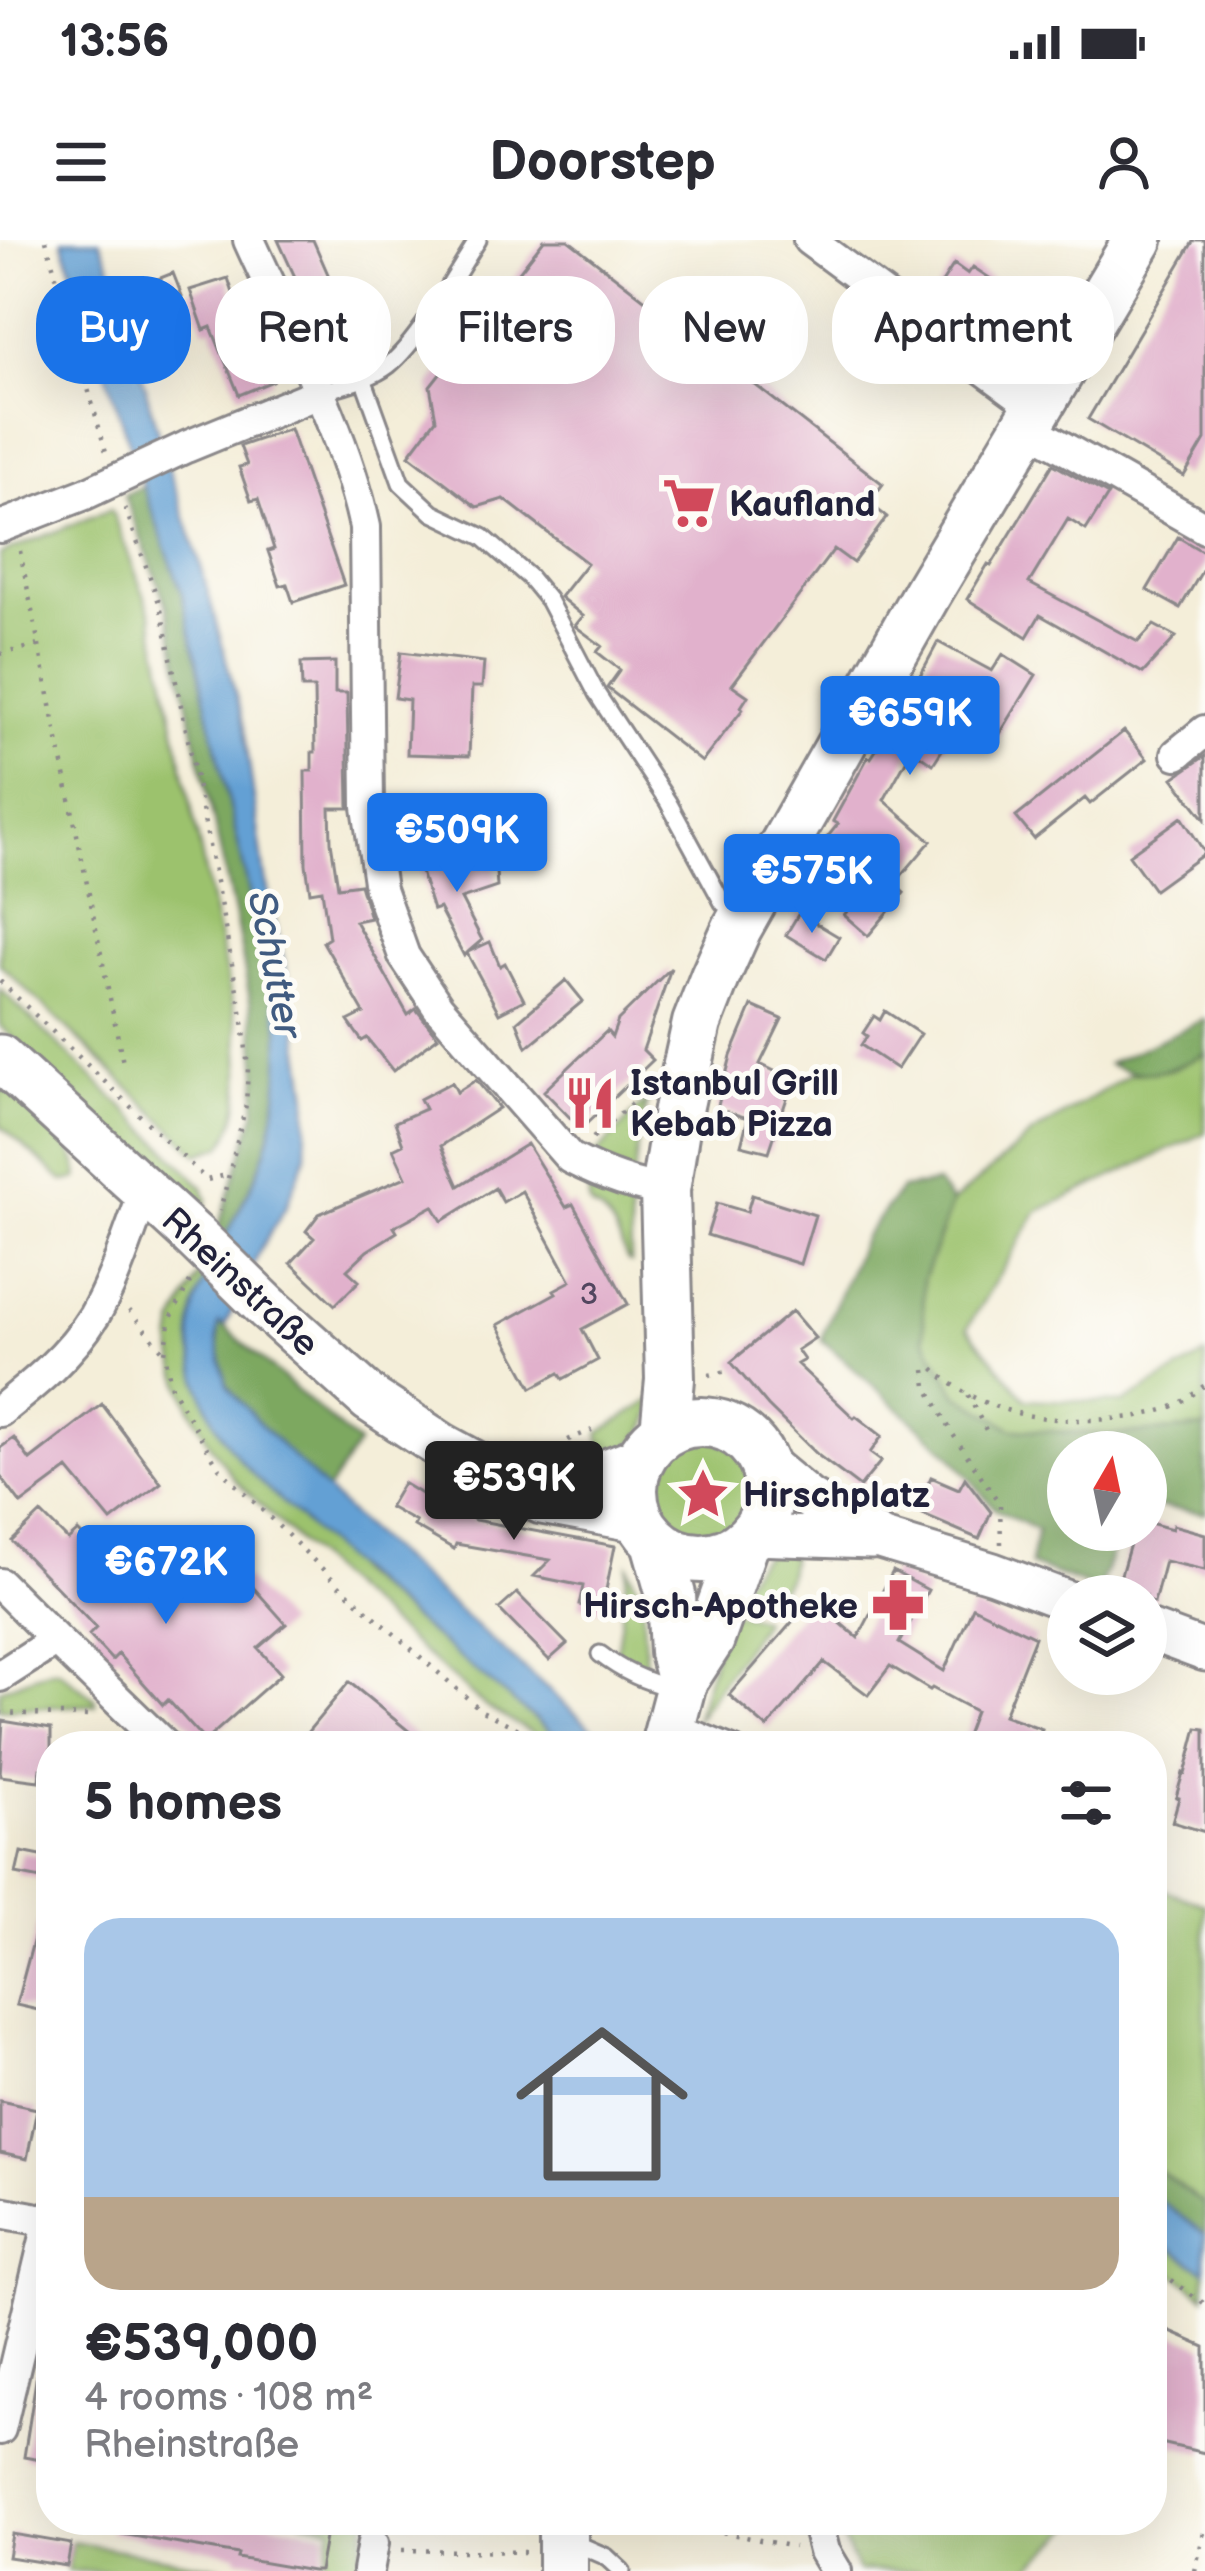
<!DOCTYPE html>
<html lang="en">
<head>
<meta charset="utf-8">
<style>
	:root { --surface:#fff; --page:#f7f7f7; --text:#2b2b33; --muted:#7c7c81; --line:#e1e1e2; --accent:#1a73e8 }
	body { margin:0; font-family:"Balsamiq Sans",sans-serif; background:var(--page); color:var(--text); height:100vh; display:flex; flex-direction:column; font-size:45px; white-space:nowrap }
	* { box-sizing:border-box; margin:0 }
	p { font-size:39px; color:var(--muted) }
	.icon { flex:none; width:66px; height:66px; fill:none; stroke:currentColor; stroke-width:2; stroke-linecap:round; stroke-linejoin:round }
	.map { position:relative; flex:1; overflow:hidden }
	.side { position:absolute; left:36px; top:1491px; width:1131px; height:804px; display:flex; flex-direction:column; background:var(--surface); border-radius:48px; box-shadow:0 12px 48px #0002 }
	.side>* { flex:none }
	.top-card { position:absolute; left:36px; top:36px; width:1134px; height:108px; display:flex; gap:24px }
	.needle { width:78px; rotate:9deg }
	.buttons { position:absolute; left:1047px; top:1191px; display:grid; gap:24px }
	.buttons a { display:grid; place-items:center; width:120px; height:120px; border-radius:50%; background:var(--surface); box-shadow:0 12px 48px #0002; font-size:60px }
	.price { position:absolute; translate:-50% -102px; padding:0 27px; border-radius:12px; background:var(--accent); color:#fff; font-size:39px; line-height:78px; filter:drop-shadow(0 3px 6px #0008) }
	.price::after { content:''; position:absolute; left:50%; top:72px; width:36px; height:27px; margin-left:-18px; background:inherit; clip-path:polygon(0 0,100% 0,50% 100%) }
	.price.selected { background:#222; color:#fff }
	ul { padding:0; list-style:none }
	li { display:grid; align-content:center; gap:24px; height:636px; padding:0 48px }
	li+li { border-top:3px solid var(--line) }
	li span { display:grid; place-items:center; height:372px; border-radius:36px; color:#555 }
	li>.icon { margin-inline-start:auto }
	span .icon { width:216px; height:216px; fill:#fffc; stroke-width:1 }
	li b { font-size:51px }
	h2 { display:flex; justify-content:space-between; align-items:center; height:144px; padding:0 48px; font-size:51px }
	.tag { padding:0 42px; border-radius:48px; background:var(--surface); box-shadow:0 12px 48px #0002; font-size:42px; line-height:108px }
	.tag.selected { background:var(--accent); color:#fff }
	.status { display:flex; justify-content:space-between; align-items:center; height:84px; padding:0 60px; background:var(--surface); direction:ltr }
	.status svg { height:33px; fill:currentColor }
	header { display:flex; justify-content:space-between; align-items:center; height:156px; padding:0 48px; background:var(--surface); font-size:54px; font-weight:800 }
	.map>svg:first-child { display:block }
</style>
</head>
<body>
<div class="status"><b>13:56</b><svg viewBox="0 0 49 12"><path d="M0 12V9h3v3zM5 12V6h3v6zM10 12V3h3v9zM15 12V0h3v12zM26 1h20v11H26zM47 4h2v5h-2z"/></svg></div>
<header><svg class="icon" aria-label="menu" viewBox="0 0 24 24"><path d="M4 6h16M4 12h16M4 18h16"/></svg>Doorstep<svg class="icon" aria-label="person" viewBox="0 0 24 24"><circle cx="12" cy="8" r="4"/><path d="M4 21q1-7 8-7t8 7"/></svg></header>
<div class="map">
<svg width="1205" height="2331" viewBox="0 0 1205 2331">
	<rect width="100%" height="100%" fill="#fdfcf7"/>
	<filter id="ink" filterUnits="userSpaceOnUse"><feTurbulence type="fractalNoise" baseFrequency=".00833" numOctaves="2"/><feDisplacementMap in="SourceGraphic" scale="24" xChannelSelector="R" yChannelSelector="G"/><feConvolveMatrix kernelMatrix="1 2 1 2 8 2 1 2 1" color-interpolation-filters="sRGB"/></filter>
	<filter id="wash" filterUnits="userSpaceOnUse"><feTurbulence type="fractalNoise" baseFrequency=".004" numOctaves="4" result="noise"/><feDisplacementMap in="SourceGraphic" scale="48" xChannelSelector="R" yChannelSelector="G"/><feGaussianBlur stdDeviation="2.7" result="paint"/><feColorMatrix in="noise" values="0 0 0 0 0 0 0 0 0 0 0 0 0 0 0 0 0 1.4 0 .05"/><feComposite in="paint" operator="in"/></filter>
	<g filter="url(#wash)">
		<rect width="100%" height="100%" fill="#f4eed9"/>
		<path fill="#9cc26d" stroke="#5f7254" stroke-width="3" d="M111 269 151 373 237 786C240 827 247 871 222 906L198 914 0 724V314Z
			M0 749 164 906 203 947 207 960 202 977 0 786Z
			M1205 814V893L1037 972 967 1088 1026 1159 1123 1163 1205 1115V1188L1115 1195 1013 1189 957 1155 924 1098 923 1040 952 963 1031 895 1130 834 1171 830Z
			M0 842C24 864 84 906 77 939L63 941 0 885Z
			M648 858 639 895 634 937 593 918Z
			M589 938 630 954 631 1022 628 1021C622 1010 618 992 610 982 592 959 587 979 589 938Z
			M200 1033 205 1039 194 1072 354 1332 568 1506H556L487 1468 335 1337 235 1240 210 1204 191 1169 177 1132 172 1102 175 1083Z
			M655 1158C648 1197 635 1203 603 1223L599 1193Z
			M652 1248a50 50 0 1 1 100 0a50 50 0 1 1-100 0Z
			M793 1307 787 1339 775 1354 735 1353C753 1327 759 1310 793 1307Z
			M628 1326 642 1359 646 1426 623 1423 616 1415Z
			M727 1371 760 1378 763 1381 695 1481Z
			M50 1430H58L95 1459V1465L0 1469V1449Z
			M1152 1646 1205 1664V1965L1152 1926Z
			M1152 1996 1205 2031V2056L1152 2018Z
			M299 2280H366L357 2331H324L331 2286Z
			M833 2280H1081L1026 2331H858Z
			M72 2302 246 2331H67Z"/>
		<path fill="#7da860" stroke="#50654e" stroke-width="3" d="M143 246 181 350 279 784C281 833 278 882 259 928 249 952 236 975 224 998L218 988 255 873 258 832 252 771 237 687 166 364 124 255Z
			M1205 779V814C1170 831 1145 841 1108 824Z
			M937 943 952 963 923 1040 924 1098 958 1155 1013 1189 1115 1195 1205 1188V1273L1146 1265V1212H1068V1290H1120L1099 1350 1030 1325 1037 1290 995 1269 951 1215 821 1099 864 997 901 949Z
			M219 1082 358 1204 326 1253C295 1221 252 1185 229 1147 218 1129 217 1102 219 1082Z
			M1152 1926 1205 1965V1994L1152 1955Z"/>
		<path fill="#64a0d4" stroke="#436188" stroke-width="3" d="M62 0H100L116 40 163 212 199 319 244 486 264 632 296 776 308 856 306 916 287 965 262 1006 225 1086 219 1083 217 1100 227 1145 256 1180 363 1287 612 1506H568C477 1431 382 1359 298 1277 280 1260 261 1244 245 1226 211 1188 181 1119 195 1067 209 1018 240 975 260 927 278 881 281 833 279 784L181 350 143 246Z
			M1152 1955 1205 1994V2031L1152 1996Z"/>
		<g id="blocks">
			<path fill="#e1b1cc" d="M278 0H313L334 48 306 61Z
				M544 0H568L883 244 869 263 887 277 853 323 834 309 732 445 748 456 741 467 743 469 702 522 607 448 620 430 597 412 602 406 575 386 583 376 560 357 587 323 504 259 477 267 409 215 436 179 430 146Z
				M1194 0H1205V200L1184 236 1088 179Z
				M954 24 968 34 973 27 1018 57 1028 42 1059 61 1018 129 928 64Z
				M173 33 182 56 159 65 150 42Z
				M228 38 253 113 260 110 273 141 239 155 211 87 204 90 190 50Z
				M290 189 344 345 293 362 287 344 280 346 268 311 274 309 258 259 251 261 239 227 247 225 240 206Z
				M1053 224 1108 255 1086 290 1068 279 1029 343 1138 402 1154 385 1176 397 1143 433 1040 375 1027 397 967 359 988 324 991 326Z
				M1178 297 1205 313V326L1180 368 1147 350Z
				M938 402 992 431 1003 414 1036 435 998 497 964 476 933 524 912 510 884 560 931 601 894 644 904 653 868 696 844 675 855 662 808 621 838 584 833 581 868 517 871 518 917 447 915 445Z
				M401 412 484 422 482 447H472L469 516 407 514 409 460 395 458Z
				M335 422V453H347L349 568H330L331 602 338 647 360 644 370 678 355 681 408 775 416 769 438 797 393 831 367 798 362 801 348 781 364 773 323 702 329 698 322 650 310 652 306 624 305 531H312V512H315L314 448H302L301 423Z
				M1124 491 1147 519 1090 564 1085 558 1034 599 1016 577Z
				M1205 516V579L1173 538Z
				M442 561 451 630 495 616 497 647 461 659 482 700 468 712 490 702 500 726 505 723 524 760 499 773 467 713 464 716 439 668 433 670 414 610 407 612 399 567Z
				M1182 577 1205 613 1154 650 1129 615Z
				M799 673 839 697 826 719 786 695Z
				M671 728 643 810 653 820 581 889 544 851 607 791 612 797 618 780Z
				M566 740 583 761 527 807 517 782Z
				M752 766 782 779 760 824 793 840 769 912 741 905 748 878 717 869 731 816Z
				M885 771 920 794 897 829 861 805 867 796 863 793 874 776 880 780Z
				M476 840 499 868 441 906 459 946 527 904 566 967 573 964 628 1064 582 1089 598 1120 563 1139 559 1133 532 1148 498 1085 556 1053 554 1050 571 1041 522 951 503 962 495 948 442 981 433 966 394 987 397 992 367 1011 347 1030 359 1041 335 1065 291 1023 314 998 306 991 319 974 406 937 393 909 403 904 395 882 425 869 420 859 452 842 457 852Z
				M752 955 815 975 800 1024 707 995 717 963 747 972Z
				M792 1071 815 1098 797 1110 804 1120 797 1124 854 1178 856 1176 882 1196 870 1213 881 1221 860 1247 819 1216 768 1166 731 1122Z
				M102 1164 161 1243 111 1281 68 1229 21 1264 0 1236V1208L14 1198 30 1220Z
				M931 1237 959 1249 965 1238 991 1272 979 1299 916 1272Z
				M403 1243 421 1254 423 1251 475 1280 615 1306 602 1369 579 1365 583 1346 534 1336 550 1320 456 1304 454 1309 414 1286 416 1282 389 1267Z
				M41 1273 68 1300 78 1291 135 1349 166 1322 192 1350 208 1336 225 1355 245 1338 286 1384 258 1408 281 1434 205 1501 168 1460 163 1465 118 1414 112 1420 89 1395 96 1388 12 1301Z
				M1146 1282 1172 1289 1173 1285 1205 1294V1330L1165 1321 1154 1363 1146 1361V1356L1116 1352 1134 1290H1146Z
				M893 1331 928 1350 899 1403 944 1431 973 1367 1035 1397 1004 1475 1042 1489 1036 1506H962L975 1471 932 1448 930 1450 890 1426 868 1455 824 1422 767 1488 729 1455 812 1359 858 1398Z
				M517 1353 567 1404 549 1420 499 1369Z
				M349 1442 427 1506H296Z
				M3 1481 51 1489V1531L40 1529 39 1541 0 1536Z
				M1197 1488 1205 1489V1592L1172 1582 1179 1558 1176 1557 1183 1533 1185 1534Z
				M21 1612 51 1618V1641L16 1634Z
				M44 1661 51 1662V1773L16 1765Z
				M0 1861 37 1869 27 1919 0 1913Z
				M1152 2084 1205 2107V2213L1152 2201Z
				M38 2127 51 2128V2222L24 2217Z
				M111 2280H259L326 2292 319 2331H312L237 2318 238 2314 110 2292Z
				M12 2294 71 2304 67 2326 8 2317Z"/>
		</g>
	</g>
	<g filter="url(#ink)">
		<use href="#blocks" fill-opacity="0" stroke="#8b888a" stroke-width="3"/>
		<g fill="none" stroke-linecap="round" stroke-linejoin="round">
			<g stroke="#8b888a" stroke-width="21">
				<path id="service" d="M363 138 401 243 433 273 483 297 529 337 548 360 597 454 668 562 723 663
					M318 153C342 145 369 140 389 125 419 101 456 34 478 0
					M600 1414C622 1431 645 1442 672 1448
					M676 1481 737 1506
					M568 2300 607 2317 622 2331"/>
			</g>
			<g stroke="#8b888a" stroke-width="36">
				<path id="minor" d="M249 0C290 91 344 189 365 287L368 567 380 649 404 716 438 767 570 918C601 934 631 946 665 950
					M809 0 1038 169
					M1027 187 1205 288
					M0 287 85 254 186 207 318 153
					M1177 514 1205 491
					M0 1171C35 1143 70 1115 94 1076 116 1038 129 992 145 952
					M0 1344 56 1400
					M0 1436 56 1400 165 1506
					M0 1972 49 1981
					M0 2189 51 1975
					M816 2280 824 2311 836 2331
					M368 2331 373 2303"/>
			</g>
			<g stroke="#8b888a" stroke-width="45">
				<path id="tertiary" d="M763 1221 809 1259 883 1300 993 1333 1068 1361
					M753 1295 872 1299
					M1146 1389 1205 1411"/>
			</g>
			<g stroke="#8b888a" stroke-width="51">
				<path id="secondary" d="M0 818 195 997
					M268 1068 370 1159 443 1207 542 1261 640 1279
					M529 1238 594 1237 640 1219"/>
			</g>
			<g stroke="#8b888a" stroke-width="54">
				<path id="primary" d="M633 1250a68 68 0 1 1 136 0a68 68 0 1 1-136 0Z
					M665 1192 670 1139 665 950 678 870 697 783 715 737 737 688 927 353 1138 0
					M656 1302 671 1355 674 1412 682 1442
					M665 1506 682 1442 710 1399 743 1305
					M563 2331V2280"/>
			</g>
			<path stroke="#8b888a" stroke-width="4.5" stroke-dasharray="3 9" stroke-linecap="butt" d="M46 0 106 212
				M125 268 160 365 195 533 243 781 248 829 246 865 220 971
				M20 311 124 828
				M0 414 39 405
				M0 741 207 940 230 934
				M593 898 642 854
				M190 1042 171 1078 165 1112 171 1147 219 1228 342 1348 482 1471 527 1493 546 1506
				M129 1070 164 1112
				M709 1135 727 1131
				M968 1155 986 1190
				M568 1200 592 1190
				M1001 1304 1000 1264 952 1193 927 1146 925 1130 933 1128C976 1170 1033 1181 1090 1180 1119 1179 1147 1177 1174 1166 1185 1162 1195 1152 1205 1145
				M0 1473 90 1476
				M1152 2026 1205 2064
				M640 2280 678 2283 794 2307
				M402 2310 528 2312
				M1195 2331 1205 2287"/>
			<use href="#service" stroke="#fff" stroke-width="15"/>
			<use href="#minor" stroke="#fff" stroke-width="30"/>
			<use href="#tertiary" stroke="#fff" stroke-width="39"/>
			<use href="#secondary" stroke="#fff" stroke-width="45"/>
			<use href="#primary" stroke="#fff" stroke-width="48"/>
			<g stroke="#8b888a" stroke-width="51" stroke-linecap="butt">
				<path id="secondary-bridge" d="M195 997 268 1068"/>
			</g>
			<use href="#secondary-bridge" stroke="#fff" stroke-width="45"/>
		</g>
	</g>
	<defs>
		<g id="supermarket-bare" transform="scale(4.14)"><path d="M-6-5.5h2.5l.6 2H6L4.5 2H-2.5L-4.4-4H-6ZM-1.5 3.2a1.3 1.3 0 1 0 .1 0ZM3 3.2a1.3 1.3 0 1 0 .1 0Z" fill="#d1495b" stroke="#fdfcf7" stroke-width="2.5" paint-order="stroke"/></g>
		<g id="restaurant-bare" transform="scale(4.14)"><path d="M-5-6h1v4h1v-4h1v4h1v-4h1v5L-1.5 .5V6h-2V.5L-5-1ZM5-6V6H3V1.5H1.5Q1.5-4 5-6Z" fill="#d1495b" stroke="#fdfcf7" stroke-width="2.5" paint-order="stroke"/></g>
		<g id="sight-bare" transform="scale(4.14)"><path d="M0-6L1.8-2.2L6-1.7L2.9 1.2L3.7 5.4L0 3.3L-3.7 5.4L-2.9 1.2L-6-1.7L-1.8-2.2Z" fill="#d1495b" stroke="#fdfcf7" stroke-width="2.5" paint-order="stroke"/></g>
		<g id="pharmacy-bare" transform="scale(4.14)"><path d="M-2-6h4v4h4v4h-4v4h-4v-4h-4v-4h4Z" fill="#d1495b" stroke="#fdfcf7" stroke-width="2.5" paint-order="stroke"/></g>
	</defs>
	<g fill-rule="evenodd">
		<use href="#supermarket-bare" x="689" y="263"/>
		<use href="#restaurant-bare" x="590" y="863"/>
		<use href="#sight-bare" x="703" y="1254"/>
		<use href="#pharmacy-bare" x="898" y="1365"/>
	</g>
	<g text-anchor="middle" stroke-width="10" stroke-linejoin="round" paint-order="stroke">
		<g font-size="30" fill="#52465f">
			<text x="589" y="1064">3</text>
		</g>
		<g font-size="36" font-weight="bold" fill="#22223b" stroke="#fdfcf7" text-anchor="start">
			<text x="729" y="276">Kaufland</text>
			<text x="630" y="855">Istanbul Grill<tspan x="630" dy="41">Kebab Pizza</tspan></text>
			<text x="743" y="1267">Hirschplatz</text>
			<text x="858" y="1378" text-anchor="end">Hirsch-Apotheke</text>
		</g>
		<g font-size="36" fill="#22223b" stroke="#fdfcf7">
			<text transform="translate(241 1041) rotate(43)" y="13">Rheinstraße</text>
		</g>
		<g font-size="39" font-style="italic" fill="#405b80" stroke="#fdfcf7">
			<text transform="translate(276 724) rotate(79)" y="14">Schutter</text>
		</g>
	</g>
</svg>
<div class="buttons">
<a><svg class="needle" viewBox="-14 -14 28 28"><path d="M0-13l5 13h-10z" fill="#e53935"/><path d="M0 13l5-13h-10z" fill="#7c7c81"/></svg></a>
<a><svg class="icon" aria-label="layers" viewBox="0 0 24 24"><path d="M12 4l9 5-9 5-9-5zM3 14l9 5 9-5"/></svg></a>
</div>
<b class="price" style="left:910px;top:538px">€659K</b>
<b class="price" style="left:457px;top:655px">€509K</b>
<b class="price" style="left:812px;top:696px">€575K</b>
<b class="price selected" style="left:514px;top:1303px">€539K</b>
<b class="price" style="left:166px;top:1387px">€672K</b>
<div class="top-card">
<a class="tag selected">Buy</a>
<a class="tag">Rent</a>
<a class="tag">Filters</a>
<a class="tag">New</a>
<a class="tag">Apartment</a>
</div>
<section class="side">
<h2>5 homes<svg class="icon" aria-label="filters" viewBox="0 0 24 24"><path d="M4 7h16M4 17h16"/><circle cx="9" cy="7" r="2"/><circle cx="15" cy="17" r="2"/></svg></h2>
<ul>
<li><span style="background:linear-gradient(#a9c7e8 75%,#b9a48a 0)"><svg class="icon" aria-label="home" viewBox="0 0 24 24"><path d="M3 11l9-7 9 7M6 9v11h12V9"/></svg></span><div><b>€539,000</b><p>4 rooms · 108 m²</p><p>Rheinstraße</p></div></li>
</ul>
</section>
</div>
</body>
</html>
